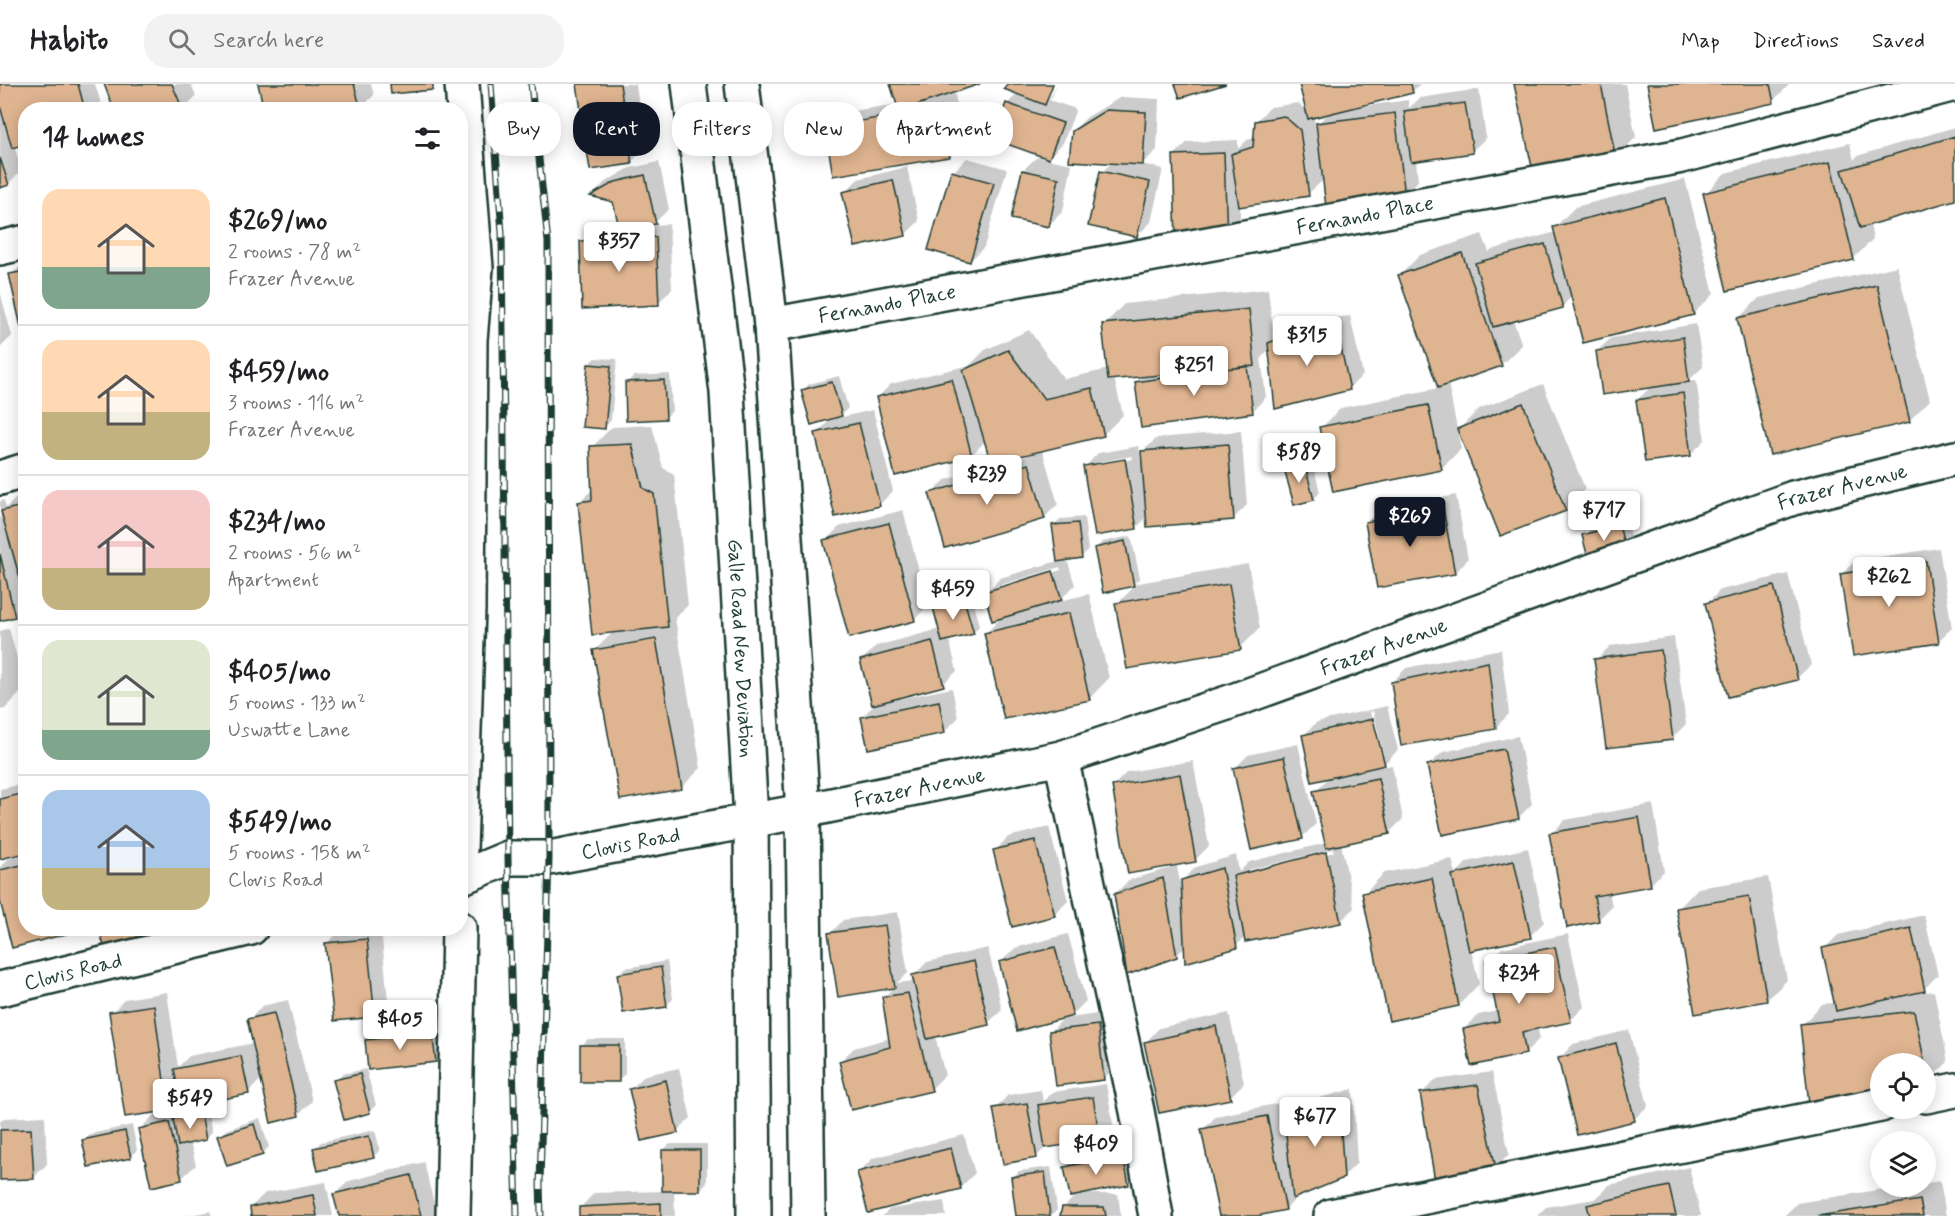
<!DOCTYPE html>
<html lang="en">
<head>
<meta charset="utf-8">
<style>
	:root { --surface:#fff; --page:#f2f2f2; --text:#202124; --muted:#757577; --line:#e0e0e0; --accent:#111827 }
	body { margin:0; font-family:Mynerve,sans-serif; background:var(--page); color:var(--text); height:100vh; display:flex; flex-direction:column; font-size:22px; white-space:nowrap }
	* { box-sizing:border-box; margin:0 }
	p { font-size:20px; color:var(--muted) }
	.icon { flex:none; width:33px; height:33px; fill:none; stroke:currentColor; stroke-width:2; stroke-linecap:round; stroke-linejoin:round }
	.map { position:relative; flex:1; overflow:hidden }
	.sheet { position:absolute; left:18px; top:18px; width:450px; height:834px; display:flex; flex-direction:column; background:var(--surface); border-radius:24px; box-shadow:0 3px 15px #0003 }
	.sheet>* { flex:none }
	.top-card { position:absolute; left:486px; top:18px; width:570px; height:54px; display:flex; gap:12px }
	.buttons { position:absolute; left:1870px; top:969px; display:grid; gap:12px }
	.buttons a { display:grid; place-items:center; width:66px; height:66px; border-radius:50%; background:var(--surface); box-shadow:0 3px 15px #0003; font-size:30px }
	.price { position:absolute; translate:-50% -51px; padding:0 14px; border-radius:6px; background:#fff; color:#222; font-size:20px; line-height:39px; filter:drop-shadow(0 2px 3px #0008) }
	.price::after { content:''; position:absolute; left:50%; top:36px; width:18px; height:14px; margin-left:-9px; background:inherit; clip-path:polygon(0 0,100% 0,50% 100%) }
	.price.current { background:var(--accent); color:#fff }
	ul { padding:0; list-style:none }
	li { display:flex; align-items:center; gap:18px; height:150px; padding:0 24px }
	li+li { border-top:2px solid var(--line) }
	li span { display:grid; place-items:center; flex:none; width:168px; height:120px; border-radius:18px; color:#555 }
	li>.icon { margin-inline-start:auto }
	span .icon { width:72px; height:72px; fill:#fffc; stroke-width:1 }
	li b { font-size:26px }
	h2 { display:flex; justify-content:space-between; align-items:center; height:72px; padding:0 24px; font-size:26px }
	.chip { padding:0 21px; border-radius:24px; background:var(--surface); box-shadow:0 3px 15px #0003; font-size:21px; line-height:54px }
	.chip.current { background:var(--accent); color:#fff }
	header { display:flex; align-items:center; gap:36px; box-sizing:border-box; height:84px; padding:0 30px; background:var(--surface); border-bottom:2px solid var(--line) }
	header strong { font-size:28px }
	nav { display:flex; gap:33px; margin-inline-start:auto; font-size:21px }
	.search { width:420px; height:54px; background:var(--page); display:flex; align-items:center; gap:15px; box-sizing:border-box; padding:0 21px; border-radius:24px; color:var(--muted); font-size:22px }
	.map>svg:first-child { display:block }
</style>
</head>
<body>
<header>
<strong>Habito</strong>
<div class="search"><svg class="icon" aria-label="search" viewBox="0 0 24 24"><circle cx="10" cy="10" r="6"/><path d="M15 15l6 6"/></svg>Search here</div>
<nav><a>Map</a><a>Directions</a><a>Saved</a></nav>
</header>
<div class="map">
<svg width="1955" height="1132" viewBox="0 0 1955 1132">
	<rect width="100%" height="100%" fill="#fff"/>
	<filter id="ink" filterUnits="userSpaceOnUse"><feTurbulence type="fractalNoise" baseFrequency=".0167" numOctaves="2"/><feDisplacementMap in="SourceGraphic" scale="12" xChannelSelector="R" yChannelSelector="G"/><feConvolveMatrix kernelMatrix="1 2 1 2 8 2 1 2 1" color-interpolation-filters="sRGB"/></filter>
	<g filter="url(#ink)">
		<path fill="#0003" fill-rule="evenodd" d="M0 0H95L103 26H26L14 62 22 86 8 100 0 102Z
			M105 0H191L196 12 182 26Z
			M259 0H371L374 11 360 25Z
			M579 0H636L645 64 631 78Z
			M892 0H975L944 10V12L955 10 963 58 949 71 826 43 840 29 898 20Z
			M1008 0H1052L1047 14H1050L1057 0 1052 13 1049 16 1076 25 1063 59 1047 75 1072 80 1063 127 1049 141 1023 86 1037 73 1047 75V73L1007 20 1018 9Z
			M1300 0H1420L1412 8 1364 20 1365 22 1408 16 1409 24 1420 14 1479 5 1486 54 1472 67 1416 75 1418 97 1404 111 1324 95 1308 110 1240 121V137L1227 151 1174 71 1188 58 1238 56V65L1247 56 1255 54 1256 37 1270 23 1298 19 1307 27ZM1329 29 1315 42 1314 32Z
			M1516 0H1625L1636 53 1616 74Z
			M1648 0H1790L1773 17Z
			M1121 13 1159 15 1157 66 1142 80 1163 85 1151 138 1137 152 1102 88 1112 78 1073 47 1087 33Z
			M1955 43V114L1870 140 1873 155 1853 175 1705 110 1725 89 1850 59 1854 76 1857 72Z
			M967 74 1007 85 984 163 970 177 953 88Z
			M659 78 669 125 652 141 669 140 672 205 658 219 581 158 595 144 620 143 615 117 593 111 605 98 630 84Z
			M907 83 919 137 905 151 844 109 858 95Z
			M1685 95 1714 210 1693 230 1572 212 1562 223 1513 236 1522 261 1501 281 1448 299 1461 365 1441 385 1321 344 1341 324 1439 304 1400 191 1420 171 1482 150 1489 168 1491 166 1556 148 1555 143 1575 123Z
			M26 177V250L11 191Z
			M1897 182 1930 316 1909 337 1739 234 1759 214Z
			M1268 205 1274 255 1284 245 1309 236 1350 232 1363 291 1349 304 1270 264 1261 274 1266 313 1253 327 1137 298 1144 291 1114 294 1123 331 1103 351 1042 365 1058 420 1045 433 946 462 931 410 945 396 1027 372 1026 369 986 356 971 372 877 314 891 300 966 282V285L985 266 1029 246 1064 295 1109 285 1104 241 1124 220Z
			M0 207 12 252 0 264Z
			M1696 240 1703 283 1688 297 1696 296 1705 356 1691 370 1646 377 1637 316 1652 302 1597 267 1611 254Z
			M596 274 617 275 611 336 605 343 589 280Z
			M670 290 672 327 665 334 627 298 634 292Z
			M839 292 848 324 838 334 873 326 893 407 879 421 816 350 833 333 803 307 809 300Z
			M1543 300 1585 405 1565 425 1459 345 1479 325Z
			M652 341 663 384 674 390 688 521 675 534 701 684 681 704 595 566 614 547 579 418 593 405 592 363 612 343Z
			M1241 347 1247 421 1233 435 1148 432 1136 444 1085 383 1098 369 1139 362 1141 378H1144L1143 367 1157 354ZM1132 372 1133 375 1098 381V378Z
			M1311 373 1320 408 1314 415 1295 419 1285 384 1292 377Z
			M26 411V520L14 532 0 535V417L4 416 6 424 16 414Z
			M1456 411 1468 475 1455 489 1366 439 1380 425Z
			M903 426 928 522 914 536 825 457 839 443Z
			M1084 433 1088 466 1081 473 1067 475 1075 501 1059 517 1089 510 1109 594 1089 615 986 549 1003 532 986 508 1000 494 1058 477 1054 442 1060 435ZM1060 483 1061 486 1000 505V501Z
			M1626 436 1631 456 1624 463 1584 452 1590 445Z
			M1131 452 1140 494 1133 500 1248 480 1260 544 1240 564 1117 520 1137 500 1104 507 1095 465 1102 458Z
			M1939 464 1952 544 1938 557 1841 491 1855 477Z
			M1788 490 1811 581 1797 594 1707 520 1720 506Z
			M971 509 979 542 973 549 949 555 957 587 943 600 898 612 899 615 952 604 958 634 945 647 862 633 878 617 862 576 876 562 940 545 934 523 941 516Z
			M9 544 25 604 5 625 0 626V547Z
			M1674 553 1686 640 1672 654 1596 576 1610 562Z
			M1501 565 1509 630 1495 644 1392 598 1406 584Z
			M1387 622 1398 666 1381 683 1392 681 1403 735 1389 749 1341 759 1354 824 1341 837 1245 853 1236 862H1186L1176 872 1115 810 1129 796 1177 782 1180 799 1196 783 1236 771 1239 788 1249 778 1326 759 1315 708 1330 692 1303 652 1317 638ZM1373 627 1384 672H1381L1370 628ZM1333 765 1334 768 1248 790V786Z
			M1518 652 1532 720 1518 734 1429 681 1443 668Z
			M1298 660 1316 740 1302 753 1234 685 1248 671Z
			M1193 677 1209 762 1195 776 1113 702 1127 688Z
			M26 699V767L0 773V705Z
			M1653 720 1664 787 1651 800 1609 808 1612 822 1598 836 1551 750 1565 736Z
			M1049 743 1068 817 1054 831 995 767 1008 753Z
			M1528 764 1544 838 1530 852 1471 865 1479 900 1459 921 1364 810 1384 789 1452 775 1456 790 1467 778Z
			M26 770V844H73L70 847 13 862 0 811V783L8 775Z
			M1768 793 1787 896 1767 916 1678 825 1698 804Z
			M898 828 908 889 897 899 915 897 913 892 927 878 988 864 1002 926 988 939 935 952 945 991 931 1005 840 977 854 964 890 954 884 913 895 902 830 850 843 836Z
			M1924 831 1938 891 1924 905 1915 907 1916 909 1934 907 1948 978 1926 999V980H1881L1802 941 1822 920 1836 919 1824 865 1838 851Z
			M352 844H381L388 917 374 931 327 859 341 846Z
			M1068 850 1086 917 1069 934 1111 928 1118 981 1104 994 1050 948 1066 932 1001 878 1015 864Z
			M1568 850 1584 923 1570 937 1537 943 1540 954 1526 968 1464 945 1478 931 1498 927 1488 878 1502 864Z
			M667 877 673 915 666 922 618 890 625 884Z
			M167 908 178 983 189 972 254 959 249 936 262 922 288 916 312 1017 298 1031 262 994 248 1009 181 1012 168 1025 111 929 125 915Z
			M1229 929 1244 999 1230 1013 1146 958 1159 944Z
			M446 935 449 963 435 977 367 957 380 943Z
			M1629 946 1648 1022 1634 1035 1560 974 1573 960Z
			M588 955H625V990L618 996 581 962Z
			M679 984 691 1034 677 1047 631 1005 645 991Z
			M366 985 376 1021 369 1028 335 997 342 990Z
			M1492 988 1509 1070 1496 1084 1421 1010 1435 996Z
			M1106 1000 1113 1040 1100 1054 1046 1063 1037 1072 995 1025 1008 1011 1041 1006 1043 1018 1053 1008Z
			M1353 1005 1357 1079 1343 1093 1299 1111 1286 1125 1250 1132H1220L1203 1046 1216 1032 1280 1019 1284 1035 1300 1019Z
			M207 1024 212 1048 205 1055 190 1058 196 1081 182 1094 152 1101 139 1046 153 1032 183 1025V1028Z
			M45 1032 47 1080 33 1094 0 1095V1038L4 1034Z
			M260 1034 269 1063 262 1070 219 1053 226 1046Z
			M132 1041 137 1066 130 1073 83 1057 90 1050Z
			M375 1046 380 1066 373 1073 314 1065 321 1058Z
			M964 1051 975 1089 961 1103 869 1127 859 1088 873 1074Z
			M670 1060H707V1099L700 1106H674L675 1132H581V1123L594 1109 663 1107V1066Z
			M1130 1065 1135 1092 1128 1099 1082 1110H1118L1121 1132H1057L1061 1131 1063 1124 1078 1109 1066 1084 1072 1077Z
			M424 1078 437 1132H340L335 1110 349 1097Z
			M1051 1083 1057 1126 1051 1132H1018L1013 1094 1019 1087Z
			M1689 1083 1701 1132H1537L1546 1123 1595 1115 1609 1101Z
			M1940 1097 1946 1132H1784L1797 1119 1902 1102H1926V1099Z
			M326 1098 333 1132H253L251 1123 265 1109Z
			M944 1117 946 1132H882L890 1125Z
			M210 1127 212 1132H186Z"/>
		<path fill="#dfb490" stroke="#1f3d34" stroke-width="1.5" d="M0 0H78L85 26H26V60L12 64 0 22Z
			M104 0H172L183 26H114Z
			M258 0H354L361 26H264Z
			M390 0H433V6L391 10Z
			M577 0H620L632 80 590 86Z
			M890 0H980L899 27Z
			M1007 0H1053L1045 21 1004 5Z
			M1175 0H1226L1180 14Z
			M1299 0H1411L1413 9 1308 35Z
			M1514 0H1601L1616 75 1534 92Z
			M1647 0H1770L1774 19 1656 44Z
			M1006 19 1063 39 1049 75 993 55Z
			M1465 19 1473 69 1411 78 1404 27Z
			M942 23 950 73 833 92 825 43Z
			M1106 26 1146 28 1143 81 1069 77 1072 47Z
			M1395 29 1405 112 1326 123 1316 39Z
			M1284 32 1300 46 1309 112 1239 123 1231 70 1253 63 1255 37Z
			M1955 52V116L1860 144 1842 86Z
			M1224 69 1227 153 1176 155 1173 71Z
			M0 74 9 101 0 104Z
			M1830 78 1854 176 1727 207 1703 109Z
			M1022 86 1059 94 1049 143 1011 135Z
			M951 87 994 99 970 178 928 166Z
			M1100 87 1150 98 1137 153 1088 142Z
			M645 91 656 140 620 147 613 118 590 112 615 98Z
			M893 96 906 152 855 163 842 108Z
			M1665 114 1694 231 1583 259 1553 143Z
			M656 153 659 221 582 225 580 157Z
			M1545 160 1563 224 1493 243 1475 179Z
			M1462 169 1502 282 1438 304 1398 191Z
			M26 187V252H23L9 190Z
			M1877 201 1910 338 1770 371 1737 234Z
			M1249 225 1255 282 1108 296 1102 240Z
			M1337 245 1350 306 1275 325 1268 259 1294 249Z
			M1683 253 1689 298 1602 311 1596 267Z
			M1008 266 1044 315 1092 304 1104 352 991 379 963 286Z
			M588 280 611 282 605 345 582 343Z
			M1247 282 1253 329 1141 344 1135 298Z
			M952 295 972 373 895 392 876 313Z
			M664 296 666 335 626 337 625 298Z
			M832 298 842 332 811 341 801 306Z
			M1683 309 1691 372 1645 378 1636 316Z
			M1523 319 1566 427 1500 452 1457 345Z
			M1428 321 1442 386 1333 408 1319 343Z
			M859 339 880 422 835 433 815 349Z
			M632 360 643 404 654 410 668 543 592 551 578 418 592 416 590 362Z
			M1228 360 1234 436 1147 443 1141 367Z
			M1125 375 1137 445 1095 452 1083 382Z
			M1304 378 1314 416 1294 421 1284 384Z
			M1029 380 1045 435 945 464 929 409Z
			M26 421V516L1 427Z
			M1443 424 1455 490 1377 504 1365 438Z
			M889 439 915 537 849 554 823 456Z
			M1078 439 1082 474 1057 478 1052 441Z
			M1619 441 1625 464 1588 474 1582 451Z
			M1125 457 1134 502 1103 509 1094 464Z
			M0 470 15 533 0 537Z
			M1926 477 1939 559 1853 572 1840 490Z
			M1053 487 1062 516 992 537 984 508Z
			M1229 500 1241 566 1127 585 1115 519Z
			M1774 502 1798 596 1728 613 1705 519Z
			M964 515 974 550 942 558 933 523Z
			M1069 529 1090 616 1004 635 984 549Z
			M656 555 682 705 620 716 593 566Z
			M932 557 944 602 872 621 860 576Z
			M1661 566 1673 656 1606 664 1594 575Z
			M1488 578 1496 645 1401 662 1391 598Z
			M939 617 945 649 868 665 861 633Z
			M1373 635 1385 681 1312 698 1302 651Z
			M1504 665 1519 735 1442 751 1427 681Z
			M1284 673 1303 755 1251 766 1233 684Z
			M1180 690 1196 778 1128 790 1112 702Z
			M1378 694 1390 750 1326 764 1313 707Z
			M21 710 26 726V769L0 775V715Z
			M1639 733 1651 802 1594 812 1599 837 1567 844 1549 749Z
			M1035 756 1055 832 1012 843 993 766Z
			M1326 768 1341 839 1245 858 1233 792Z
			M1514 777 1531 854 1469 867 1452 791Z
			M26 780V844H69L70 849 12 864 0 817V786Z
			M1222 784 1237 864 1185 879 1181 796Z
			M1163 794 1177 873 1127 891 1114 810Z
			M1432 794 1459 922 1389 937 1362 809Z
			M1749 812 1767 917 1695 930 1676 824Z
			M885 841 895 904 838 913 828 849Z
			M99 844H181L105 866Z
			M1911 844 1925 907 1836 927 1822 864Z
			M367 855 375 933 334 937 325 859Z
			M1055 863 1073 932 1017 947 999 878Z
			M1555 863 1571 938 1522 948 1526 970 1471 982 1463 945 1499 937 1486 877Z
			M974 877 989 941 927 955 912 891Z
			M661 883 667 923 623 929 617 890Z
			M908 909 932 1007 851 1026 839 977 890 963 882 913Z
			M154 921 168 1027 125 1033 109 928Z
			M1914 927 1925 980H1881V1008L1809 1020 1800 940Z
			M274 929 299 1032 271 1039 247 935Z
			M1098 941 1104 996 1056 1002 1049 947Z
			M1216 942 1231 1015 1159 1029 1144 958Z
			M432 948 436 978 368 986 365 956Z
			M1616 959 1635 1037 1577 1051 1558 974Z
			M580 961H619V998H580Z
			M241 972 249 1010 181 1023 174 985Z
			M360 990 370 1029 344 1036 333 996Z
			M666 996 678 1049 641 1057 629 1005Z
			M1478 1001 1496 1085 1435 1097 1420 1009Z
			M1093 1013 1100 1056 1045 1064 1038 1021Z
			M1339 1018 1344 1094 1293 1115 1284 1032Z
			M1027 1019 1037 1074 1003 1080 993 1024Z
			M201 1029 206 1056 178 1062 173 1035Z
			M1267 1032 1286 1126 1257 1132H1219L1201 1045Z
			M169 1038 182 1096 151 1103 138 1045Z
			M254 1040 263 1071 227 1082 217 1052Z
			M31 1045 34 1095 0 1096V1046Z
			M125 1047 131 1074 88 1083 82 1056Z
			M369 1052 374 1074 318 1087 313 1064Z
			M951 1064 961 1105 868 1129 857 1088Z
			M662 1066H700V1107H662Z
			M1123 1071 1129 1101 1070 1113 1064 1083Z
			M1045 1088 1050 1132H1016L1011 1093Z
			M411 1091 421 1132H339L333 1110Z
			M1669 1102 1676 1132H1590L1587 1121Z
			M313 1111 317 1132H251L250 1123Z
			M1920 1116 1923 1132H1818Z
			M661 1119V1132H579V1123Z
			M1062 1123H1104L1106 1132H1060Z"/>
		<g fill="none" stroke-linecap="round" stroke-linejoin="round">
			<g stroke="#1f3d34" stroke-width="38">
				<g id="street">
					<path d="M0 164 26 158"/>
					<path id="s1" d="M771 241 1682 72 1955 0"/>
					<path d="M0 394 26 386"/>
					<path d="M1061 674 1137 1027 1156 1132"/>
					<path d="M460 766 468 525 470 256 476 184 462 0"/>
					<path id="s2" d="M460 794 508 774H549L803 727 1061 674 1227 619 1793 414 1955 374"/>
					<path id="s3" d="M0 905 251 844"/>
					<path d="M1926 1012 1955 1006"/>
					<path d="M453 1132 459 844"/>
					<path d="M1331 1132 1881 1021"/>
				</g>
			</g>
			<g stroke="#1f3d34" stroke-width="38">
				<g id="primary">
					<path id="s4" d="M689 0 727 308 751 735 754 1132"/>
					<path d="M742 0 771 241 803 727 808 1132"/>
				</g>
			</g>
			<use href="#street" stroke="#fff" stroke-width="33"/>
			<use href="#primary" stroke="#fff" stroke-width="33"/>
			<g stroke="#1f3d34" stroke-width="7">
				<path id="rail" d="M491 0 502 149 508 774 517 1132
					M531 0 548 158 549 774 540 1100 541 1132"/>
			</g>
			<use href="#rail" stroke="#fff" stroke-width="4.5" stroke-dasharray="14" stroke-linecap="butt"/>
		</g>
	</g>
	<g text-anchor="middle" stroke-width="4.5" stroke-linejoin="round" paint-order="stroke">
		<g font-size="21" fill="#1f3d34" stroke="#fff">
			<text dy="7" stroke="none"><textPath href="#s1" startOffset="604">Fernando Place</textPath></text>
			<text dy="7" stroke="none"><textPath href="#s1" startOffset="118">Fernando Place</textPath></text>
			<text dy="7" stroke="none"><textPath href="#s2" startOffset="1442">Frazer Avenue</textPath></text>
			<text dy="7" stroke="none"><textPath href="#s2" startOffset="956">Frazer Avenue</textPath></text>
			<text dy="7" stroke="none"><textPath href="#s4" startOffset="567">Galle Road New Deviation</textPath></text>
			<text dy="7" stroke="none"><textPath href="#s2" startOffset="470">Frazer Avenue</textPath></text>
			<text dy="7" stroke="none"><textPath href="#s2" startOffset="176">Clovis Road</textPath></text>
			<text dy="7" stroke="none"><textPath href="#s3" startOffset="75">Clovis Road</textPath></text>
		</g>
	</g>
</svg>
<div class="buttons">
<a><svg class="icon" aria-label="locate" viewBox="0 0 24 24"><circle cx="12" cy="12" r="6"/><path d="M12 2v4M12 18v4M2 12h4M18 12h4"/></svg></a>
<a><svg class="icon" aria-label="layers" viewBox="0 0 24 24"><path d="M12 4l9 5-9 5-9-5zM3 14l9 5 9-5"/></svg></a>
</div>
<b class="price" style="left:619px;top:189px">$357</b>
<b class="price" style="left:1307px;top:283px">$315</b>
<b class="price" style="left:1194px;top:313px">$251</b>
<b class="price" style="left:1299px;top:400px">$589</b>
<b class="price" style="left:987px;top:422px">$239</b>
<b class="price" style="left:1604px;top:458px">$717</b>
<b class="price current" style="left:1410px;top:464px">$269</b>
<b class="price" style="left:1889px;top:524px">$262</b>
<b class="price" style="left:953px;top:537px">$459</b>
<b class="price" style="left:1519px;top:921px">$234</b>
<b class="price" style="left:400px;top:967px">$405</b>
<b class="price" style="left:190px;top:1046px">$549</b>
<b class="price" style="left:1315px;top:1064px">$677</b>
<b class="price" style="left:1096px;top:1092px">$409</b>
<div class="top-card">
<a class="chip">Buy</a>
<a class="chip current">Rent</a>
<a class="chip">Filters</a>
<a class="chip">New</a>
<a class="chip">Apartment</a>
</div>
<section class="sheet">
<h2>14 homes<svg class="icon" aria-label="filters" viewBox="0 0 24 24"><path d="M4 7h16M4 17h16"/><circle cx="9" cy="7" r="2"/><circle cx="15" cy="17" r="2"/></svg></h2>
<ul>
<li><span style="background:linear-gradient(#ffd9b3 65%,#7fa58c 0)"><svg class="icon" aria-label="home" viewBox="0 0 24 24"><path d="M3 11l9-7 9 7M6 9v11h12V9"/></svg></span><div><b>$269/mo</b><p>2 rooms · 78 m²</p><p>Frazer Avenue</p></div></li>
<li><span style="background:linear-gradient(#ffd9b3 60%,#c2b280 0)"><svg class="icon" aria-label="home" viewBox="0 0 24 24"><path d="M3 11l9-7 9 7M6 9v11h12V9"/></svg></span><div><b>$459/mo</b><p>3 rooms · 116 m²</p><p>Frazer Avenue</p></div></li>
<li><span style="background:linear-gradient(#f6c9c9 65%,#c2b280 0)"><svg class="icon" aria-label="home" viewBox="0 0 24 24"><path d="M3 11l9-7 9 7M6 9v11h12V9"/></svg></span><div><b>$234/mo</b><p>2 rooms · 56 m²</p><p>Apartment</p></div></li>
<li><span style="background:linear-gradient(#dfe7d0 75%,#7fa58c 0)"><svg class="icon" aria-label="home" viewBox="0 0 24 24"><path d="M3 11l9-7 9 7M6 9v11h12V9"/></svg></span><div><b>$405/mo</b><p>5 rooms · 133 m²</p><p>Uswatte Lane</p></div></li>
<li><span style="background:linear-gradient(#a9c7e8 65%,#c2b280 0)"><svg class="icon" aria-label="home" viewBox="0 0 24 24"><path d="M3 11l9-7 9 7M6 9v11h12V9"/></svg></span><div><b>$549/mo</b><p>5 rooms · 158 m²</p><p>Clovis Road</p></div></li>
</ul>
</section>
</div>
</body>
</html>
